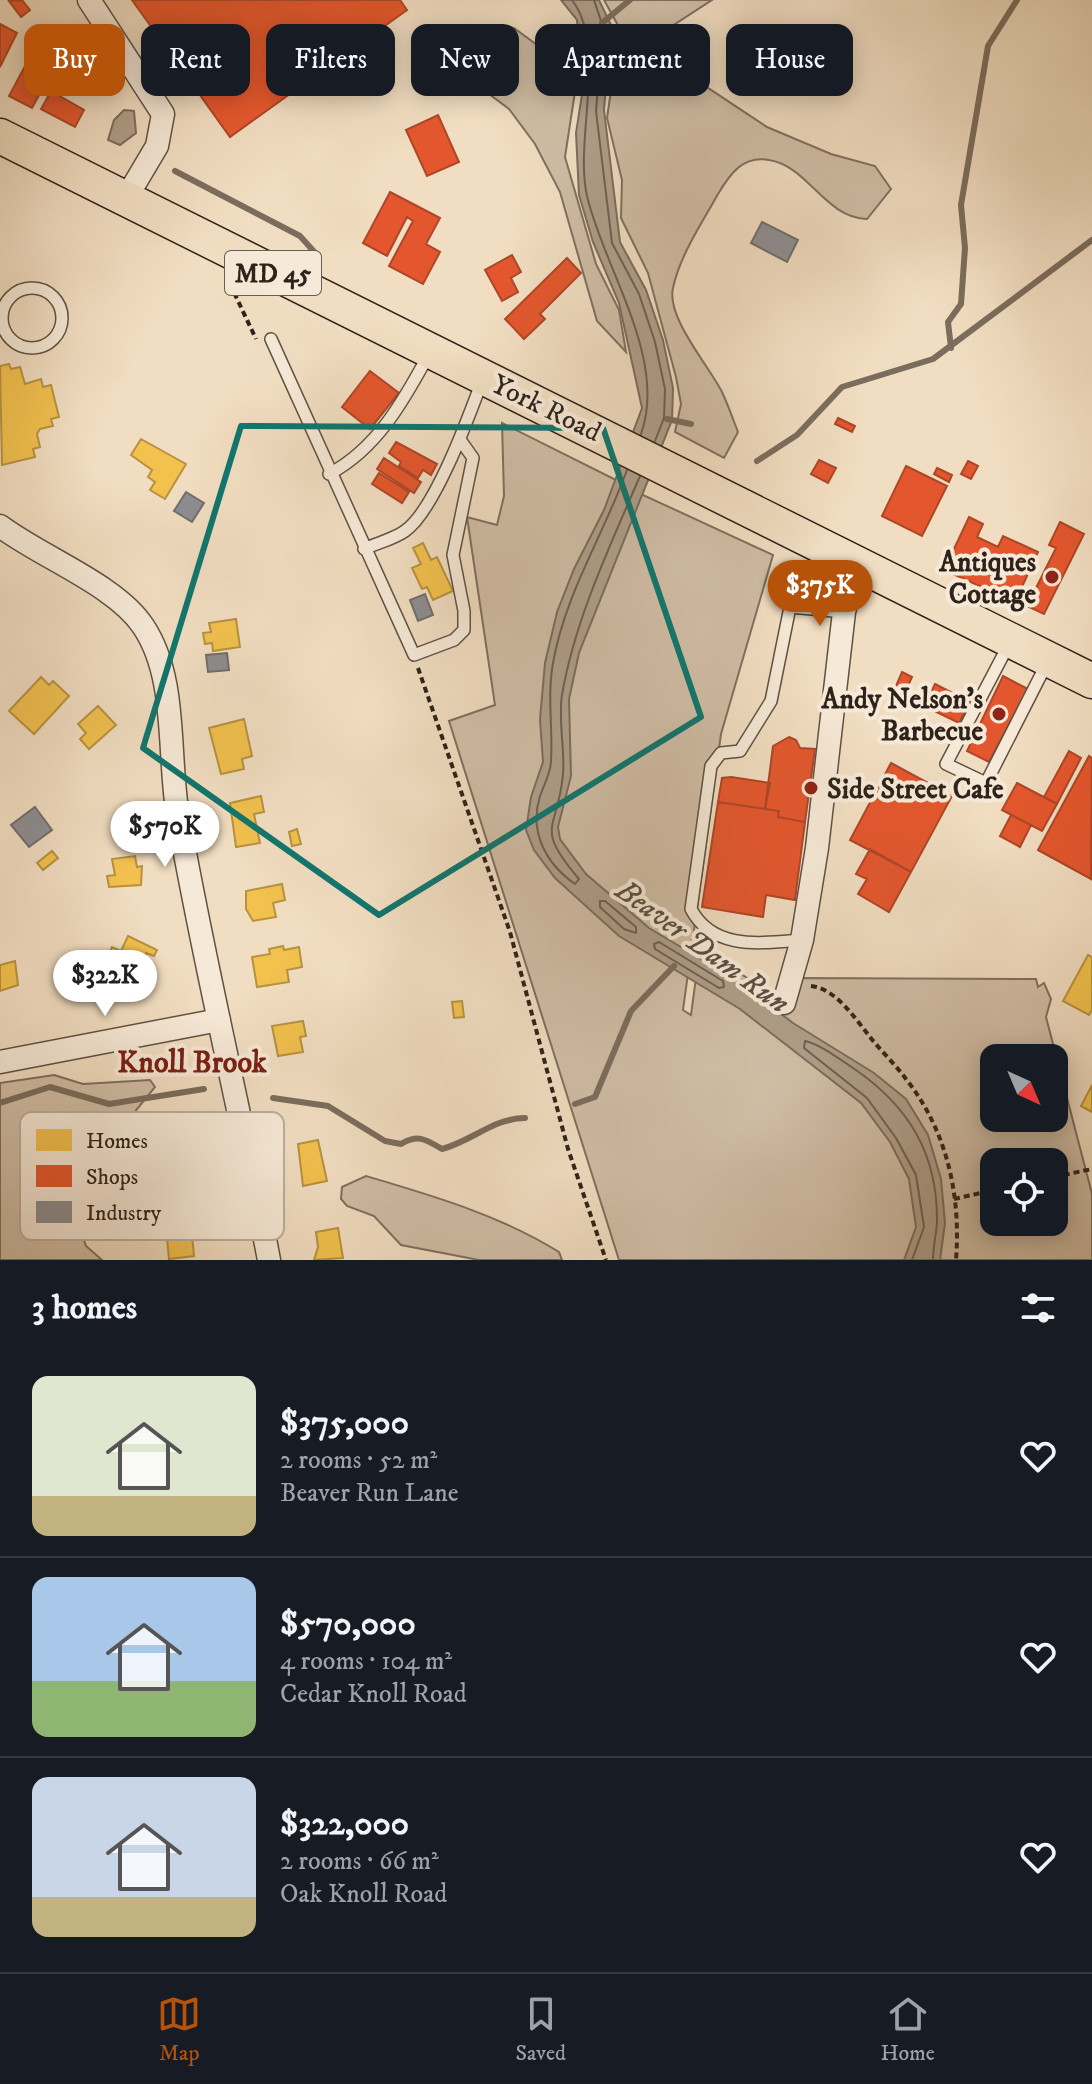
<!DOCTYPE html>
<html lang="en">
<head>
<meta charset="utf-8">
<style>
	:root { --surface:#171b24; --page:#242831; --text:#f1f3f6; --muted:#9ea1a6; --line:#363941; --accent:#b45309 }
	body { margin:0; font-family:"IM FELL DW Pica",serif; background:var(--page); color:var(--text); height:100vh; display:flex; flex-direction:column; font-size:30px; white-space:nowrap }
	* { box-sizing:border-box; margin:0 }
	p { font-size:26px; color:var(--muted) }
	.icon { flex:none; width:44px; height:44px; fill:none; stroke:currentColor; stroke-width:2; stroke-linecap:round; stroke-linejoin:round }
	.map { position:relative; height:1260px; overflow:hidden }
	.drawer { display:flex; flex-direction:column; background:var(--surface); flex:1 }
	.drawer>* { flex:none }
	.guide { position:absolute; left:24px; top:24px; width:1044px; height:72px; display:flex; gap:16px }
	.needle { width:52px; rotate:136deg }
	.fabs { position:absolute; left:980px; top:1044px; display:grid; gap:16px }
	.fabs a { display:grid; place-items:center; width:88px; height:88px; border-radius:16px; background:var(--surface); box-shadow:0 4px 20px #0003; font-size:40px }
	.price { position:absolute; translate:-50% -68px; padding:0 18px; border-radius:28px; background:#fff; color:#222; font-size:26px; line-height:52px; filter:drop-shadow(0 2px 4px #0008) }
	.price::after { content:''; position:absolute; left:50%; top:48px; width:24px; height:18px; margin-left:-12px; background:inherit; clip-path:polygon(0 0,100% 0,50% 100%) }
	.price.on { background:var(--accent); color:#fff }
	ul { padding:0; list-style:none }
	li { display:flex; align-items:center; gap:24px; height:200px; padding:0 32px }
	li+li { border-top:2px solid var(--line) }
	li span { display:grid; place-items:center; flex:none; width:224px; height:160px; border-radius:16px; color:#555 }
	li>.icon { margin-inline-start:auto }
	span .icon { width:96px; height:96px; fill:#fffc; stroke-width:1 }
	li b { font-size:34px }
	h2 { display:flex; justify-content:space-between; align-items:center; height:96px; padding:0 32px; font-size:34px }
	.pill { padding:0 28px; border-radius:16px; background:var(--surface); box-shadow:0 4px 20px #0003; font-size:28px; line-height:72px }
	.pill.on { background:var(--accent); color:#fff }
	.tab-bar { display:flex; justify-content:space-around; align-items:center; height:112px; border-top:2px solid var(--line); background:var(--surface); font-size:22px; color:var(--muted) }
	.tab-bar a { display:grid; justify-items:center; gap:4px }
	.tab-bar .on { color:var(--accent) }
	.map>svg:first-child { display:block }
</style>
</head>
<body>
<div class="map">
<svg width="1092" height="1260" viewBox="0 0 1092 1260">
	<rect width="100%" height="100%" fill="#f1ddc1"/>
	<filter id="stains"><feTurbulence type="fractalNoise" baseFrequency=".0025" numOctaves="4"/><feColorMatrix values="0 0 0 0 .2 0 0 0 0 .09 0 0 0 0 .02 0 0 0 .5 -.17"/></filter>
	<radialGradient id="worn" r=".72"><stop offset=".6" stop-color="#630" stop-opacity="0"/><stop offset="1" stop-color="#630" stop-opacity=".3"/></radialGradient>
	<path fill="#d0bda5" stroke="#7f7060" stroke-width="2" fill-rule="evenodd" d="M604 0H712L643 45 656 65 705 86 767 127 831 154 875 166 891 189 867 219C825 218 808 166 769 160 743 155 730 174 718 194 702 223 680 255 673 288 666 317 709 366 722 392 728 405 733 419 738 432L724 458 675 432 681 404 676 377 648 273 621 218 622 180 607 118 620 29Z
		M514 28 556 59 563 57 562 37 570 30 578 72 565 157 596 264 619 310 626 352 597 321 560 192 535 144 509 109 481 88 465 64 464 50 472 38Z
		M502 423 620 482 633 513 641 494 773 555 721 734 683 1010 691 1015 700 948 782 1000 801 978 1036 979 1038 987 1044 983 1051 999 1046 1017 1092 1194V1260H619L449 721 495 705 467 517 497 525 504 496ZM994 1058H1054V1118H994ZM994 1162H1054V1222H994Z
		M54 1075 83 1084 150 1080 155 1087 120 1130 116 1140 118 1164 105 1183 118 1199 119 1208 81 1232 86 1246 102 1260H0V1083Z
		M366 1176C434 1196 499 1215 559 1252L562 1260H479L401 1245 374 1216 347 1206 341 1199 342 1187Z"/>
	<path fill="#af9e89" stroke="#7b6d5d" stroke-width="2" d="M561 0H599L611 25 604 110 620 242 646 290 663 340 673 388 672 420 579 653 569 699 571 776 558 827 560 839 586 874 649 928 738 981 793 1023 874 1073 906 1099 928 1135 941 1179 945 1223 940 1260H904L916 1227 909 1179 890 1142 861 1103 740 1009 619 936 555 878 534 850 526 830 531 797 543 762 540 719 545 663 557 612 574 569 604 510 642 408 619 303 593 242 579 195 576 133 583 88 577 20Z
		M124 110 134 111 136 133 120 145 108 140 114 120Z"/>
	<path fill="#f2c14e" stroke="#b7923f" stroke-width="2" d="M9 364 11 369 20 367 25 384 41 379 43 387 51 385 59 417 51 419 53 426 40 429 37 434 40 447 33 449 35 457 2 465 0 366Z
		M141 439 186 464 165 499 150 490 155 482 148 477 152 470 131 455Z
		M423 543 431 560 437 557 453 591 433 600 427 587 422 589 412 568 421 564 413 548Z
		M236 619 240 647 213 651 212 643 205 644 203 633 211 632 209 623Z
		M41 677 49 685 53 681 69 696 34 734 9 711Z
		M98 706 116 725 89 749 80 739 86 733 78 724Z
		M244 719 252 756 242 759 244 769 221 774 209 728Z
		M261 796 264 812 254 814 260 843 236 847 230 803Z
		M297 829 301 844 292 846 289 832Z
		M52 851 58 858 43 870 37 863Z
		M135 856 137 867 142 866 141 885 109 887 107 876 115 875 112 859Z
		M282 884 285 900 273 903 276 917 253 921 246 909V891Z
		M128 936 157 950 154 956 146 953 136 975 107 959 112 947 121 951Z
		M283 946 284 950 299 947 302 967 287 970 289 982 257 987 252 957 270 954 269 949Z
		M1088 955 1092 957V1010L1089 1015 1063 1001Z
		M15 961 18 985 0 991V965Z
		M78 969 85 972 81 981 74 978Z
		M462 1001 464 1017 454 1018 452 1002Z
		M303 1021 306 1036 300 1037 303 1052 278 1056 272 1026Z
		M1092 1085V1112L1081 1106Z
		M318 1140 327 1181 303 1186 298 1144Z
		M190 1215 194 1256 169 1259 165 1218Z
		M338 1228 343 1258 314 1260 318 1247 316 1232Z"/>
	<path fill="#e4572e" stroke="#ad4728" stroke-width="2" d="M22 0 30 10 21 17 9 1Z
		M132 0H400L407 10 230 137Z
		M0 24 17 33 0 67Z
		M25 66 48 79 32 108 9 96Z
		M51 91 84 110 75 127 41 109Z
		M438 115 459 162 427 176 406 130Z
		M390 192 440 218 426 244 440 252 423 284 389 266 413 221 407 217 387 256 363 243Z
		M512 255 521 272 511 278 518 292 502 301 485 270Z
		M567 258 581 273 540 314 545 319 524 339 505 319Z
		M370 371 399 393 370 429 342 407Z
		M838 418 855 426 852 432 835 424Z
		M396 442 437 464 431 475 423 470 418 478 399 466 401 462 389 453Z
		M384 458 421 482 414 493 377 469Z
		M819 460 836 468 828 483 811 474Z
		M968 461 978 466 971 479 961 474Z
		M906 466 947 486 922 536 882 516Z
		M937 468 952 475 949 482 934 474Z
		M379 473 409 492 402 503 372 484Z
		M969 517 983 524 977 537 998 547 1003 536 1038 552 1015 602 944 570Z
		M1060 522 1084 534 1044 614 1027 606 1056 548 1049 545Z
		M902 672 912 677 903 697 893 693Z
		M1003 676 1028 689 989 762 967 751Z
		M935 684 970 702 959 723 924 706Z
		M789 737 796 740 800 748 815 749 805 822 778 817 779 811 765 809 773 746Z
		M1069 751 1081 758 1057 804 1044 797Z
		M1089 756 1092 758 1091 879 1038 850Z
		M891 763 952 796 911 872 850 840Z
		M731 777 770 783 765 809 718 802 722 778Z
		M1017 783 1057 804 1042 831 1002 810Z
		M718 802 779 811 778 817 805 822 795 900 766 895 763 917 702 907Z
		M1011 815 1031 825 1020 847 1000 836Z
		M870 849 911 872 889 912 858 894 867 879 856 874Z"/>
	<path fill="#8d8d92" stroke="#706d6e" stroke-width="2" d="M762 222 798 240 787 262 751 243Z
		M186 492 204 503 192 522 174 511Z
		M425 594 433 615 418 621 410 600Z
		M227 653 229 670 208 672 206 655Z
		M35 807 52 830 29 847 11 825Z"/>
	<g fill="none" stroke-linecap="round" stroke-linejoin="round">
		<path stroke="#6e6052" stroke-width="2" d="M572 0C608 47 574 139 587 196 604 269 668 359 641 434
			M594 0 603 27 596 111 612 243 639 294 655 342 665 389 664 418 655 441
			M627 470C603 536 565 594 553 663 547 697 553 728 551 761 551 772 544 785 540 796 529 831 545 863 575 884L579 879C533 825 558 832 563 774 565 748 558 720 562 695 575 619 610 546 640 476
			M600 901H605L636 927V933L624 929 600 907Z
			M659 942 723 981 724 987 719 988 655 949 654 944Z
			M912 1260 924 1227 916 1175 896 1138 867 1098 804 1048 805 1041C822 1045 839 1059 853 1068 909 1106 938 1154 937 1223 936 1235 933 1248 933 1260"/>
		<path stroke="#7b6d5d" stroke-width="6" d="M602 23 630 0
			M175 171 300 236 318 256
			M951 348 948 322 961 304 965 248 961 205 988 46 1017 0
			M667 419 691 424
			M757 461 797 435 842 387 933 359 1092 240
			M273 1098 328 1106 385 1141 401 1144C418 1134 425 1139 442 1149 472 1141 494 1118 525 1118
			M0 1103 50 1087 109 1104 204 1089
			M575 1104 595 1097 631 1011 674 966"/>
		<g stroke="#5f5244" stroke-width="14">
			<path id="service" d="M2 318a30 30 0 1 1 60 0a30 30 0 1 1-60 0Z
				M271 339 414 655 454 640 464 630V611L453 555 473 458 461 441
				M329 474C377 449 404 400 429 354
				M364 549C377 543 394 539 405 531 435 510 469 416 482 381
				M1009 644 946 764 986 783 1048 661
				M802 940C762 943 713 951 691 909L711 766 721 753 740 751 771 701 790 607 844 612"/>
		</g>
		<g stroke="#5f5244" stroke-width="25">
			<path id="minor" d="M89 0 163 114 157 146 125 200
				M0 526C41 557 116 585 143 626 177 676 168 750 177 809 203 960 240 1109 269 1260
				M784 1003 802 940 817 848 844 612 849 591 863 565
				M0 1062 219 1020"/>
		</g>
		<g stroke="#2e231b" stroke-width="37">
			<path id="primary" d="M0 136 1092 681"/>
		</g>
		<path stroke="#2e231b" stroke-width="4" stroke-dasharray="6 4" stroke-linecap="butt" d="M230 284 256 339
			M418 668 510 932 568 1149 606 1260
			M811 986C836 989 854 1017 870 1037 881 1051 895 1064 906 1079 947 1131 961 1195 956 1260
			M1054 1177 1092 1169
			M954 1199 994 1190"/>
		<use href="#service" stroke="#f6e9d7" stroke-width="11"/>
		<use href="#minor" stroke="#f6e9d7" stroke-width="22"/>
		<use href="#primary" stroke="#f1ddc1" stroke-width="34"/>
	</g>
	<path fill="none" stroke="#0f766e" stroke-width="6" stroke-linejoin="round" d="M241 426 603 428 701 717 379 915 143 748Z"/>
	<g fill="#8f2418" stroke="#f6e9d7" stroke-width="3">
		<circle cx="1052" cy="577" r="8"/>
		<circle cx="999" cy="714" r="8"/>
		<circle cx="811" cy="788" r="8"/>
	</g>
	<g text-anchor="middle" stroke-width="8" stroke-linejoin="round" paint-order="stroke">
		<rect fill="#f6e9d7" stroke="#6a5e53" stroke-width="2" x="225" y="251" width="96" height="44" rx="6"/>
		<g font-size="26" font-weight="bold" fill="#2e231b">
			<text x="273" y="282">MD 45</text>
		</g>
		<g font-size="28" fill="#2e231b" stroke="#f6e9d7">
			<text transform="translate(547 407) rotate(26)" y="10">York Road</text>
		</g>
		<g font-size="28" font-weight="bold" fill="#2e231b" stroke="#f6e9d7" text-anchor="end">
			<text x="1036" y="571">Antiques<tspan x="1036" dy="32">Cottage</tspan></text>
			<text x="983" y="708">Andy Nelson's<tspan x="983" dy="32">Barbecue</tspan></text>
			<text x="827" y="798" text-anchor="start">Side Street Cafe</text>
		</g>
		<g font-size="30" font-style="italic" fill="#5b4e42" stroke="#f6e9d7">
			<text transform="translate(703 946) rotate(36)" y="10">Beaver Dam Run</text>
		</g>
		<g font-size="30" font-weight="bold" fill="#7a1f14" stroke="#f6e9d7">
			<text x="192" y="1072">Knoll Brook</text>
		</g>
	</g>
	<rect x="20" y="1112" width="264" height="128" rx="12" fill="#f6e9d7" stroke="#baae9f" stroke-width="2"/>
	<rect x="36" y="1129" width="36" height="22" fill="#f2c14e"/>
	<rect x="36" y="1165" width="36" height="22" fill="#e4572e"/>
	<rect x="36" y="1201" width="36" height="22" fill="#8d8d92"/>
	<g font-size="22" fill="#2e231b">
		<text x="86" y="1148">Homes</text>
		<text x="86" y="1184">Shops</text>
		<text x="86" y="1220">Industry</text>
	</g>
	<rect width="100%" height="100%" filter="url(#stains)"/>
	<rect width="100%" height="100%" fill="url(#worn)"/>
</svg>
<div class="fabs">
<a><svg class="needle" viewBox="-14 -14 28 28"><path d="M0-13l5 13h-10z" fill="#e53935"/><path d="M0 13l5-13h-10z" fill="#9ea1a6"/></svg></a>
<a><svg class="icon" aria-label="locate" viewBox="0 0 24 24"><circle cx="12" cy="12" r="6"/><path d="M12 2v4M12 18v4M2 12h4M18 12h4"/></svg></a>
</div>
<b class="price on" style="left:820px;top:628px">$375K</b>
<b class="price" style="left:165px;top:869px">$570K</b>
<b class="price" style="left:105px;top:1018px">$322K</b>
<div class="guide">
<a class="pill on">Buy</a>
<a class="pill">Rent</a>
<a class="pill">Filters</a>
<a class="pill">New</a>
<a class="pill">Apartment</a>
<a class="pill">House</a>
</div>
</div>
<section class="drawer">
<h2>3 homes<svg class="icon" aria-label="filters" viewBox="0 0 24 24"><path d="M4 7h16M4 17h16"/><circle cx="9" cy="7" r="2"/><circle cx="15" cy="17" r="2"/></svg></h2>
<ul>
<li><span style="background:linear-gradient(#dfe7d0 75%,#c2b280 0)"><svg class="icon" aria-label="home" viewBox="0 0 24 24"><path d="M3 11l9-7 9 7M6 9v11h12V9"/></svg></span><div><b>$375,000</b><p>2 rooms · 52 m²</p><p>Beaver Run Lane</p></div><svg class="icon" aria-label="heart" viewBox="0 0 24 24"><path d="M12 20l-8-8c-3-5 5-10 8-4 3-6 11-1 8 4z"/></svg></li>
<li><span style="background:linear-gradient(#a9c7e8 65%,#8fb573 0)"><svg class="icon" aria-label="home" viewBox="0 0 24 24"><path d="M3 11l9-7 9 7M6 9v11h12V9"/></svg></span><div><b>$570,000</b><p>4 rooms · 104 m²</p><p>Cedar Knoll Road</p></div><svg class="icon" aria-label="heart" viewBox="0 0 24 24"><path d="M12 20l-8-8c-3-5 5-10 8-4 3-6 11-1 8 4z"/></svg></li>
<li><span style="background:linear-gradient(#c9d6e8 75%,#c2b280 0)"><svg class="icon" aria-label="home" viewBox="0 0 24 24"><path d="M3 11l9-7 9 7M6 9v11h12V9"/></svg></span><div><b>$322,000</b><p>2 rooms · 66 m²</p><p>Oak Knoll Road</p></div><svg class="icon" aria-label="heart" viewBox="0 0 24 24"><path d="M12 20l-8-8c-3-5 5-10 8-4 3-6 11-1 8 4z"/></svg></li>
</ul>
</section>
<nav class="tab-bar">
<a class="on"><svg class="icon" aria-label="map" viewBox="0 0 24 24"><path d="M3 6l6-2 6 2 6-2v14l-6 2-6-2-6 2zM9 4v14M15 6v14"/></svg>Map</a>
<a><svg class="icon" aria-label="saved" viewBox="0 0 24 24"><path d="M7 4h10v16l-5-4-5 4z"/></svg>Saved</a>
<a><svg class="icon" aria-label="home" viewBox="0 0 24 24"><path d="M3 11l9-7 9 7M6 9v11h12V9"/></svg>Home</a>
</nav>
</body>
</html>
